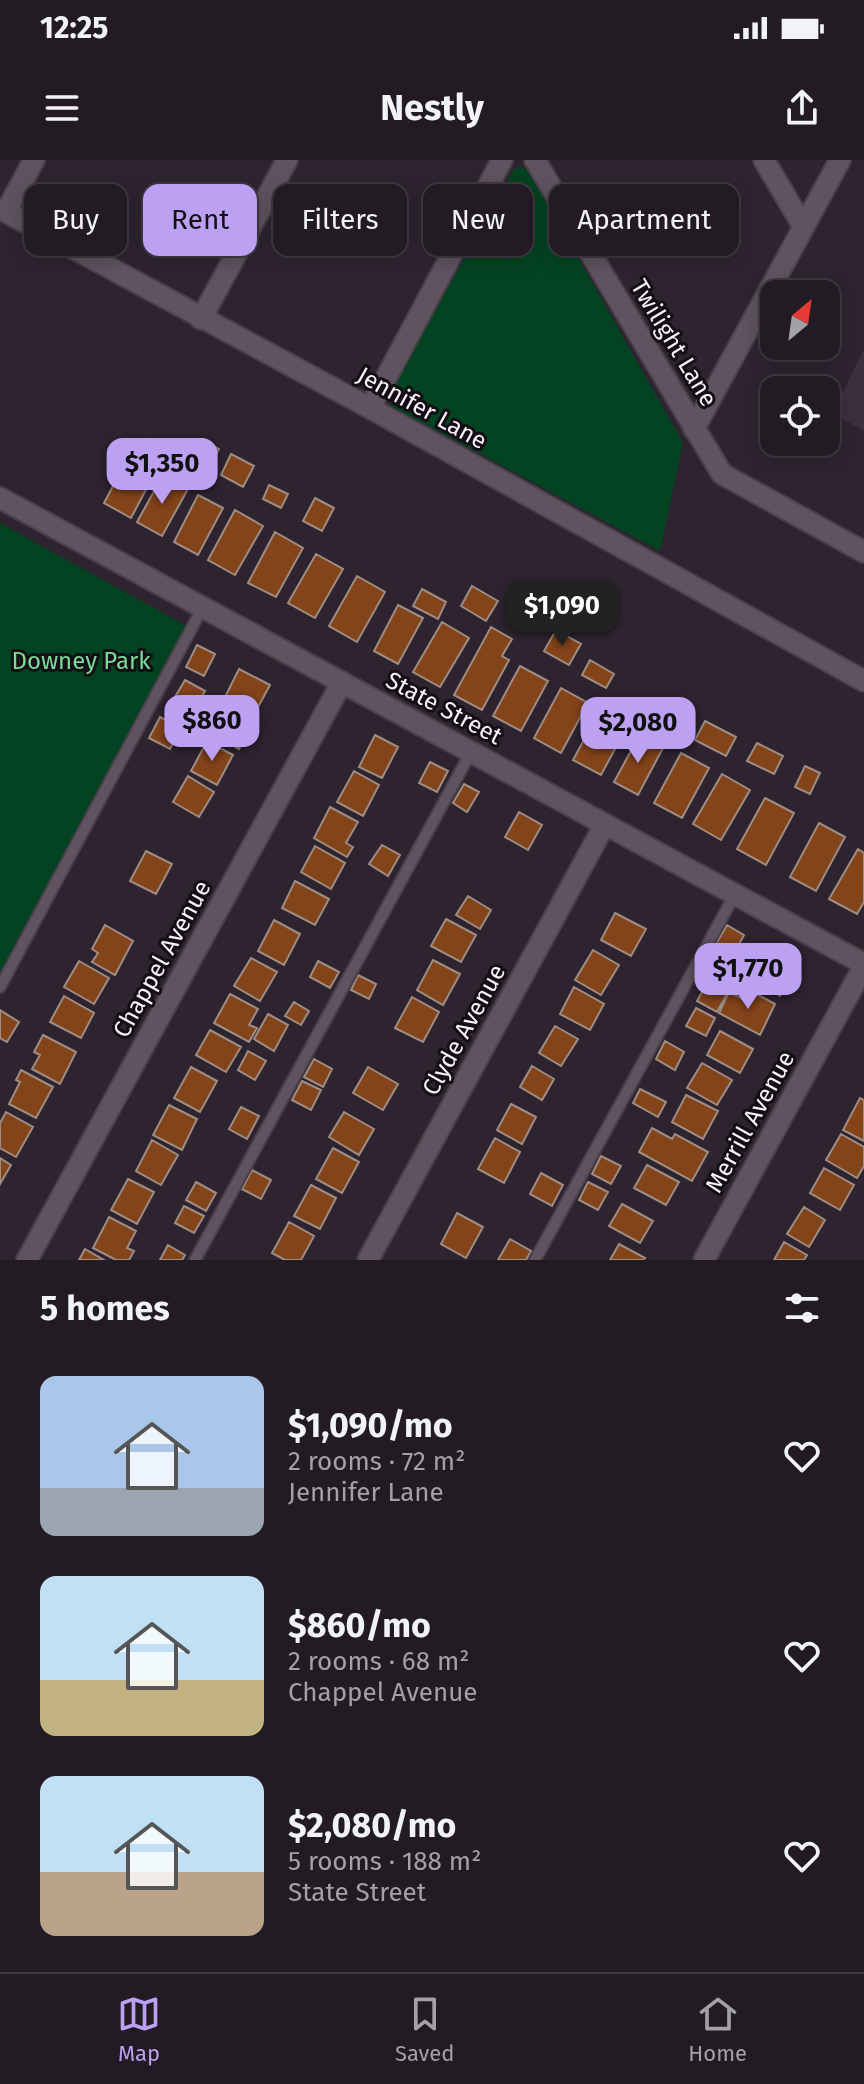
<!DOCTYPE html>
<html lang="en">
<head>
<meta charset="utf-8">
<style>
	:root { --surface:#221b24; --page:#2a242c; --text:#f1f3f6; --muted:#a2a1a6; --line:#3f3941; --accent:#bca0f2 }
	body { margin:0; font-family:"Fira Sans",sans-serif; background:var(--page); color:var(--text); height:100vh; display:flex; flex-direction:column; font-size:30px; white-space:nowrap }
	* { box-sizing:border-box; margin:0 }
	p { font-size:26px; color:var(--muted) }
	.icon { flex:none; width:44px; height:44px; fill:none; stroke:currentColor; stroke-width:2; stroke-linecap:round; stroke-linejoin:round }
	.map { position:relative; height:1100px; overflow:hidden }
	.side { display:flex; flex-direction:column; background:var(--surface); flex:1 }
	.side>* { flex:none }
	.banner { position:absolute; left:24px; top:24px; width:816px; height:72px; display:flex; gap:16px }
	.needle { width:52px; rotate:29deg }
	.controls { position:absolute; left:760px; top:120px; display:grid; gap:16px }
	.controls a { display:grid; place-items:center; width:80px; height:80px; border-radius:16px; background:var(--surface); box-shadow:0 4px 20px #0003,0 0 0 2px var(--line); font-size:40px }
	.price { position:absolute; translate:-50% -68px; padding:0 18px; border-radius:16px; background:var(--accent); color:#111; font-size:26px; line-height:52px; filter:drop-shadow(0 2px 4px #0008) }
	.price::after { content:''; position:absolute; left:50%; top:48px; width:24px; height:18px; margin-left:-12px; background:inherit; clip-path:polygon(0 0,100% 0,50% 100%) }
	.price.on { background:#222; color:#fff }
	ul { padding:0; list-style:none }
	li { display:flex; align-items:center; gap:24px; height:200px; padding:0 40px }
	li span { display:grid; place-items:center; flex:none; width:224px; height:160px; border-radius:16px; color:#555 }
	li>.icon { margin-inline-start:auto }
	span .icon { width:96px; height:96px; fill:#fffc; stroke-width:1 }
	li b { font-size:34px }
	h2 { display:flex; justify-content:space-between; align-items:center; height:96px; padding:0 40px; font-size:34px }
	.tag { padding:0 28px; border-radius:16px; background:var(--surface); box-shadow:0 4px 20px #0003,0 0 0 2px var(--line); font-size:28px; line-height:72px }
	.tag.on { background:var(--accent); color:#111 }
	.status { display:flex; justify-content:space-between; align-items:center; height:56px; padding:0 40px; background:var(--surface); direction:ltr }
	.status svg { height:22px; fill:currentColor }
	header { display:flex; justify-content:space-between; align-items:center; height:104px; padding:0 40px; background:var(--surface); font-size:36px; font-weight:700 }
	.dock { display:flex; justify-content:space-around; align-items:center; height:112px; border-top:2px solid var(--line); background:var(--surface); font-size:22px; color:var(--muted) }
	.dock a { display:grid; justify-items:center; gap:4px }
	.dock .on { color:var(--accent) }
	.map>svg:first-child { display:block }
</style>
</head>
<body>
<div class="status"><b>12:25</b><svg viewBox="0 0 49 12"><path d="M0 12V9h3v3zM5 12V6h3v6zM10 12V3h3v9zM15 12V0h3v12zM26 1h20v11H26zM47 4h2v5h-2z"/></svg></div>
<header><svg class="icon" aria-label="menu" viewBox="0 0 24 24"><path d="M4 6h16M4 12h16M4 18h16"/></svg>Nestly<svg class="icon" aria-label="share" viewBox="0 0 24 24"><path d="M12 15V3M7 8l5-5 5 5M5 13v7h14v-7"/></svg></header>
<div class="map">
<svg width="864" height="1100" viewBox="0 0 864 1100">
	<rect width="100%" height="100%" fill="#2e2430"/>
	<path fill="#3d2f3f" d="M864 190V271L832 253Z"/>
	<path fill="#034321" d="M523 7 531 14 683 283 660 391 393 247 388 240 393 226 514 9Z
		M0 363 192 469 0 815Z"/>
	<path fill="#84441a" stroke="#9e8d84" stroke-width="2" d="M146 279 167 290 131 358 104 343 131 292 137 296Z
		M202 279 219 289 208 308 191 298Z
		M231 294 254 306 243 327 221 315Z
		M163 315 188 329 162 376 137 362Z
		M269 325 288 334 281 348 263 339Z
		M198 335 223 348 198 395 174 382Z
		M315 338 334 348 322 371 303 361Z
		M235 350 263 366 235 415 208 400Z
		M275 372 303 388 276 437 248 423Z
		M316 394 343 409 315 458 288 443Z
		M357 416 385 432 357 482 329 466Z
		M472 426 498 441 486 461 461 446Z
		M422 429 446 442 438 459 413 446Z
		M398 445 423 458 398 504 374 491Z
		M442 462 469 478 440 527 413 512Z
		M491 467 512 479 502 496 509 500 482 550 454 535Z
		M556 470 581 484 569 505 544 491Z
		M197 485 215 494 204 516 186 507Z
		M590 500 614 514 606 528 582 515Z
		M520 506 548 521 521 571 493 556Z
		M239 509 270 525 256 551 226 535Z
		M185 520 205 531 195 549 175 537Z
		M561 528 588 543 561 593 534 578Z
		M229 543 256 559 239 589 212 573Z
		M600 550 628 565 601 615 573 600Z
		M160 557 181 568 170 589 149 578Z
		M668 558 689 568 679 588 658 577Z
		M705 561 736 577 726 596 695 580Z
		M375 575 398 587 382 618 359 607Z
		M639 576 663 588 638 635 614 622Z
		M207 581 233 595 217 625 191 611Z
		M757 583 783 596 774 614 747 601Z
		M681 593 709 608 682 658 654 643Z
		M430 602 448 611 437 632 419 623Z
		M805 606 820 613 810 634 795 627Z
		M354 611 379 625 363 656 337 642Z
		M722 614 750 630 721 680 693 664Z
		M188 616 214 632 199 657 173 642Z
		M464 624 479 632 467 652 453 643Z
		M765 638 794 653 766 705 737 689Z
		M330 647 358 662 346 683 353 687 347 697 314 678Z
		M519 652 542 665 528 690 505 677Z
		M819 663 845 677 816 731 790 717Z
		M382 685 400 695 388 716 369 704Z
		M315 686 345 703 331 729 301 712Z
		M858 689 864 693V742L857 754 829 739Z
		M146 691 172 704 156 734 130 721Z
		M295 721 329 739 315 765 282 748Z
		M468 736 491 750 480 769 456 755Z
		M615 753 646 769 631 796 601 780Z
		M446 759 476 775 461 802 431 786Z
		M274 760 300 774 284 805 258 791Z
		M105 765 133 781 115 815 92 802 98 793 92 789Z
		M727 765 744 775 731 799 713 789Z
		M593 790 619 805 601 835 575 820Z
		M772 791 798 806 780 836 754 821Z
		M251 798 277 812 260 841 234 826Z
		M433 800 460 814 443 845 417 830Z
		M79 801 109 818 94 844 64 827Z
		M318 801 339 812 330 828 310 817Z
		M358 815 376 824 369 839 351 830Z
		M707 823 727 834 717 852 697 841Z
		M574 827 604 844 590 870 560 854Z
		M751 831 775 844 760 875 719 853 729 832 746 841Z
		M230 834 258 849 249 865 257 868 249 882 214 863Z
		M64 836 94 853 81 878 50 862Z
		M412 837 439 852 423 882 395 868Z
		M294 842 309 851 301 865 285 856Z
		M696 848 715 858 706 876 686 866Z
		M0 850 19 862 7 882 0 878Z
		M268 854 288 865 274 891 254 879Z
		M555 866 578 879 561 906 539 893Z
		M210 870 241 887 226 912 196 895Z
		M720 871 753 889 740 913 707 895Z
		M43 875 76 892 60 924 32 909 40 895 34 892Z
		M665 881 684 892 675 910 656 899Z
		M248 891 266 901 255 920 238 910Z
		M314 899 332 909 323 927 304 917Z
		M702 903 732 920 717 945 687 928Z
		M532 906 554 919 542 940 520 927Z
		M191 907 217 921 200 952 174 938Z
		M368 907 398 924 383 950 353 933Z
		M21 910 53 927 36 958 9 944 20 922 16 920Z
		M302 921 321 930 311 950 292 940Z
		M640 929 666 942 658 957 633 943Z
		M686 935 718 951 703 979 672 962Z
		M860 938 864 940V981L843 970Z
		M511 944 536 957 522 984 497 970Z
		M169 945 197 959 182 990 153 975Z
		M241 947 259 956 247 979 229 969Z
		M6 952 33 967 16 997 0 988V963Z
		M344 952 374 969 359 995 329 977Z
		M652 968 672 979 675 974 708 992 692 1021 639 992Z
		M841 974 864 987V1006L857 1018 826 1000Z
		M495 978 520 992 504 1023 478 1009Z
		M152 980 178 995 161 1025 136 1011Z
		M333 988 359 1002 342 1033 316 1019Z
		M601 996 621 1006 611 1024 592 1014Z
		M0 998 11 1005 0 1024Z
		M647 1005 679 1022 666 1045 634 1028Z
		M824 1008 854 1025 840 1050 810 1033Z
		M252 1010 271 1020 261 1039 242 1029Z
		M541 1013 563 1025 552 1046 530 1034Z
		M128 1019 154 1032 137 1064 111 1050Z
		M196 1022 216 1033 206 1051 186 1040Z
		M588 1022 608 1032 598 1050 579 1040Z
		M311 1025 336 1038 320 1069 294 1056Z
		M622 1044 653 1061 640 1083 609 1066Z
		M184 1046 204 1056 194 1073 175 1063Z
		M804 1047 825 1060 809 1087 787 1074Z
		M457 1053 483 1067 466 1098 441 1084Z
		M109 1057 136 1071 127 1088 134 1091 129 1100H116L93 1088Z
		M289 1062 314 1076 301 1100H285L272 1093Z
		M510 1079 531 1091 526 1100H498Z
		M784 1082 807 1095 804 1100H774Z
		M619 1084 645 1098 643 1100H610Z
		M168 1085 185 1095 182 1100H160Z
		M85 1089 104 1100H79Z"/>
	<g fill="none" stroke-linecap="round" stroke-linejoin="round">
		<g stroke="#483f49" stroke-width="14">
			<path id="lane" d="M0 827 203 447
				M195 1100 471 592
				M535 1100 735 734"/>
		</g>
		<g stroke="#483f49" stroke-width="24">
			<path id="street" d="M34 0 6 52 370 248 864 521
				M535 0 722 314 864 392
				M764 0 803 66
				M201 159 287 0
				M370 248 502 0
				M694 269 840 0
				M0 338 864 804
				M27 1100 342 522
				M368 1100 605 664
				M704 1100 864 806"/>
		</g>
		<use href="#lane" stroke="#5e535f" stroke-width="10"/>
		<use href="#street" stroke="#5e535f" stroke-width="20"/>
	</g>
	<g text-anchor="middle" stroke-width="6" stroke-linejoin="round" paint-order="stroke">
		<g font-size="24" fill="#f8f2f9" stroke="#140f14">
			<text transform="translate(674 183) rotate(59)" y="8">Twilight Lane</text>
			<text transform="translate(422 248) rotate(29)" y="8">Jennifer Lane</text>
			<text transform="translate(444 548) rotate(28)" y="8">State Street</text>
			<text transform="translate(162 799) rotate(-61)" y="8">Chappel Avenue</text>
			<text transform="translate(464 870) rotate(-61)" y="8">Clyde Avenue</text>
			<text transform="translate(750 962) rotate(-61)" y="8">Merrill Avenue</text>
		</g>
		<g font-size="24" fill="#79db99" stroke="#140f14">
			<text x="81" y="509">Downey Park</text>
		</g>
	</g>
</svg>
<div class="controls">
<a><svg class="needle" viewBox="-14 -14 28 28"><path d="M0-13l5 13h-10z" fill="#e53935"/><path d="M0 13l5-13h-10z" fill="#a2a1a6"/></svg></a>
<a><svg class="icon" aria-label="locate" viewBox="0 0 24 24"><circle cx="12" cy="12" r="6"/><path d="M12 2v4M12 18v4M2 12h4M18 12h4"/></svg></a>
</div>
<b class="price" style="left:162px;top:346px">$1,350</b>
<b class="price on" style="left:562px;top:488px">$1,090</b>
<b class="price" style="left:212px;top:603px">$860</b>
<b class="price" style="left:638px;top:605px">$2,080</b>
<b class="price" style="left:748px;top:851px">$1,770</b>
<div class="banner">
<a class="tag">Buy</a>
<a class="tag on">Rent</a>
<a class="tag">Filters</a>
<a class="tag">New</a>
<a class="tag">Apartment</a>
</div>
</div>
<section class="side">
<h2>5 homes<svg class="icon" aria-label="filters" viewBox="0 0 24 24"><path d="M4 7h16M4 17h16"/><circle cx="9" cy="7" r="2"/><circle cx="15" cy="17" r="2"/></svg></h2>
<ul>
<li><span style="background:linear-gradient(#a9c7e8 70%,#9aa5b1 0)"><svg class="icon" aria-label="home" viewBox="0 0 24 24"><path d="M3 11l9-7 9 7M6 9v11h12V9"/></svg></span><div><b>$1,090/mo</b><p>2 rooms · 72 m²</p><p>Jennifer Lane</p></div><svg class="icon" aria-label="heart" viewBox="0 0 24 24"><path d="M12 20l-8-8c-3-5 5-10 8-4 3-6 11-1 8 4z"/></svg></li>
<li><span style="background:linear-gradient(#bfe0f5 65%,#c2b280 0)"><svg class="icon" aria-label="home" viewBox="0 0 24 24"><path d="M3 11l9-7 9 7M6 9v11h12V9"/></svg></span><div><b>$860/mo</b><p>2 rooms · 68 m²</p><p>Chappel Avenue</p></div><svg class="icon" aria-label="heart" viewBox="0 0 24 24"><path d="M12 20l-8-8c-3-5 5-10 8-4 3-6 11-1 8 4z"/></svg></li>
<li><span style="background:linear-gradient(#bfe0f5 60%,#b9a48a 0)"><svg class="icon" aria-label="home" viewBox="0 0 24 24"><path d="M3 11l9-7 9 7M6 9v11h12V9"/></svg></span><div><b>$2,080/mo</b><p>5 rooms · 188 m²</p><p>State Street</p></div><svg class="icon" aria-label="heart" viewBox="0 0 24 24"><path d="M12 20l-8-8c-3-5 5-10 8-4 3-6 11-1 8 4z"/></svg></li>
</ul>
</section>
<nav class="dock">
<a class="on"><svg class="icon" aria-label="map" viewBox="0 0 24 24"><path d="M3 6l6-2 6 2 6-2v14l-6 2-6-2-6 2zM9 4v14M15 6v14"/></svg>Map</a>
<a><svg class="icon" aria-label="saved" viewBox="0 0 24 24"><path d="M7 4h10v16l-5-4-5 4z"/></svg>Saved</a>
<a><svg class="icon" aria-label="home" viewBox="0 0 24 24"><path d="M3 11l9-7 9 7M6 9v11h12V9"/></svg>Home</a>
</nav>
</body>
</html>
